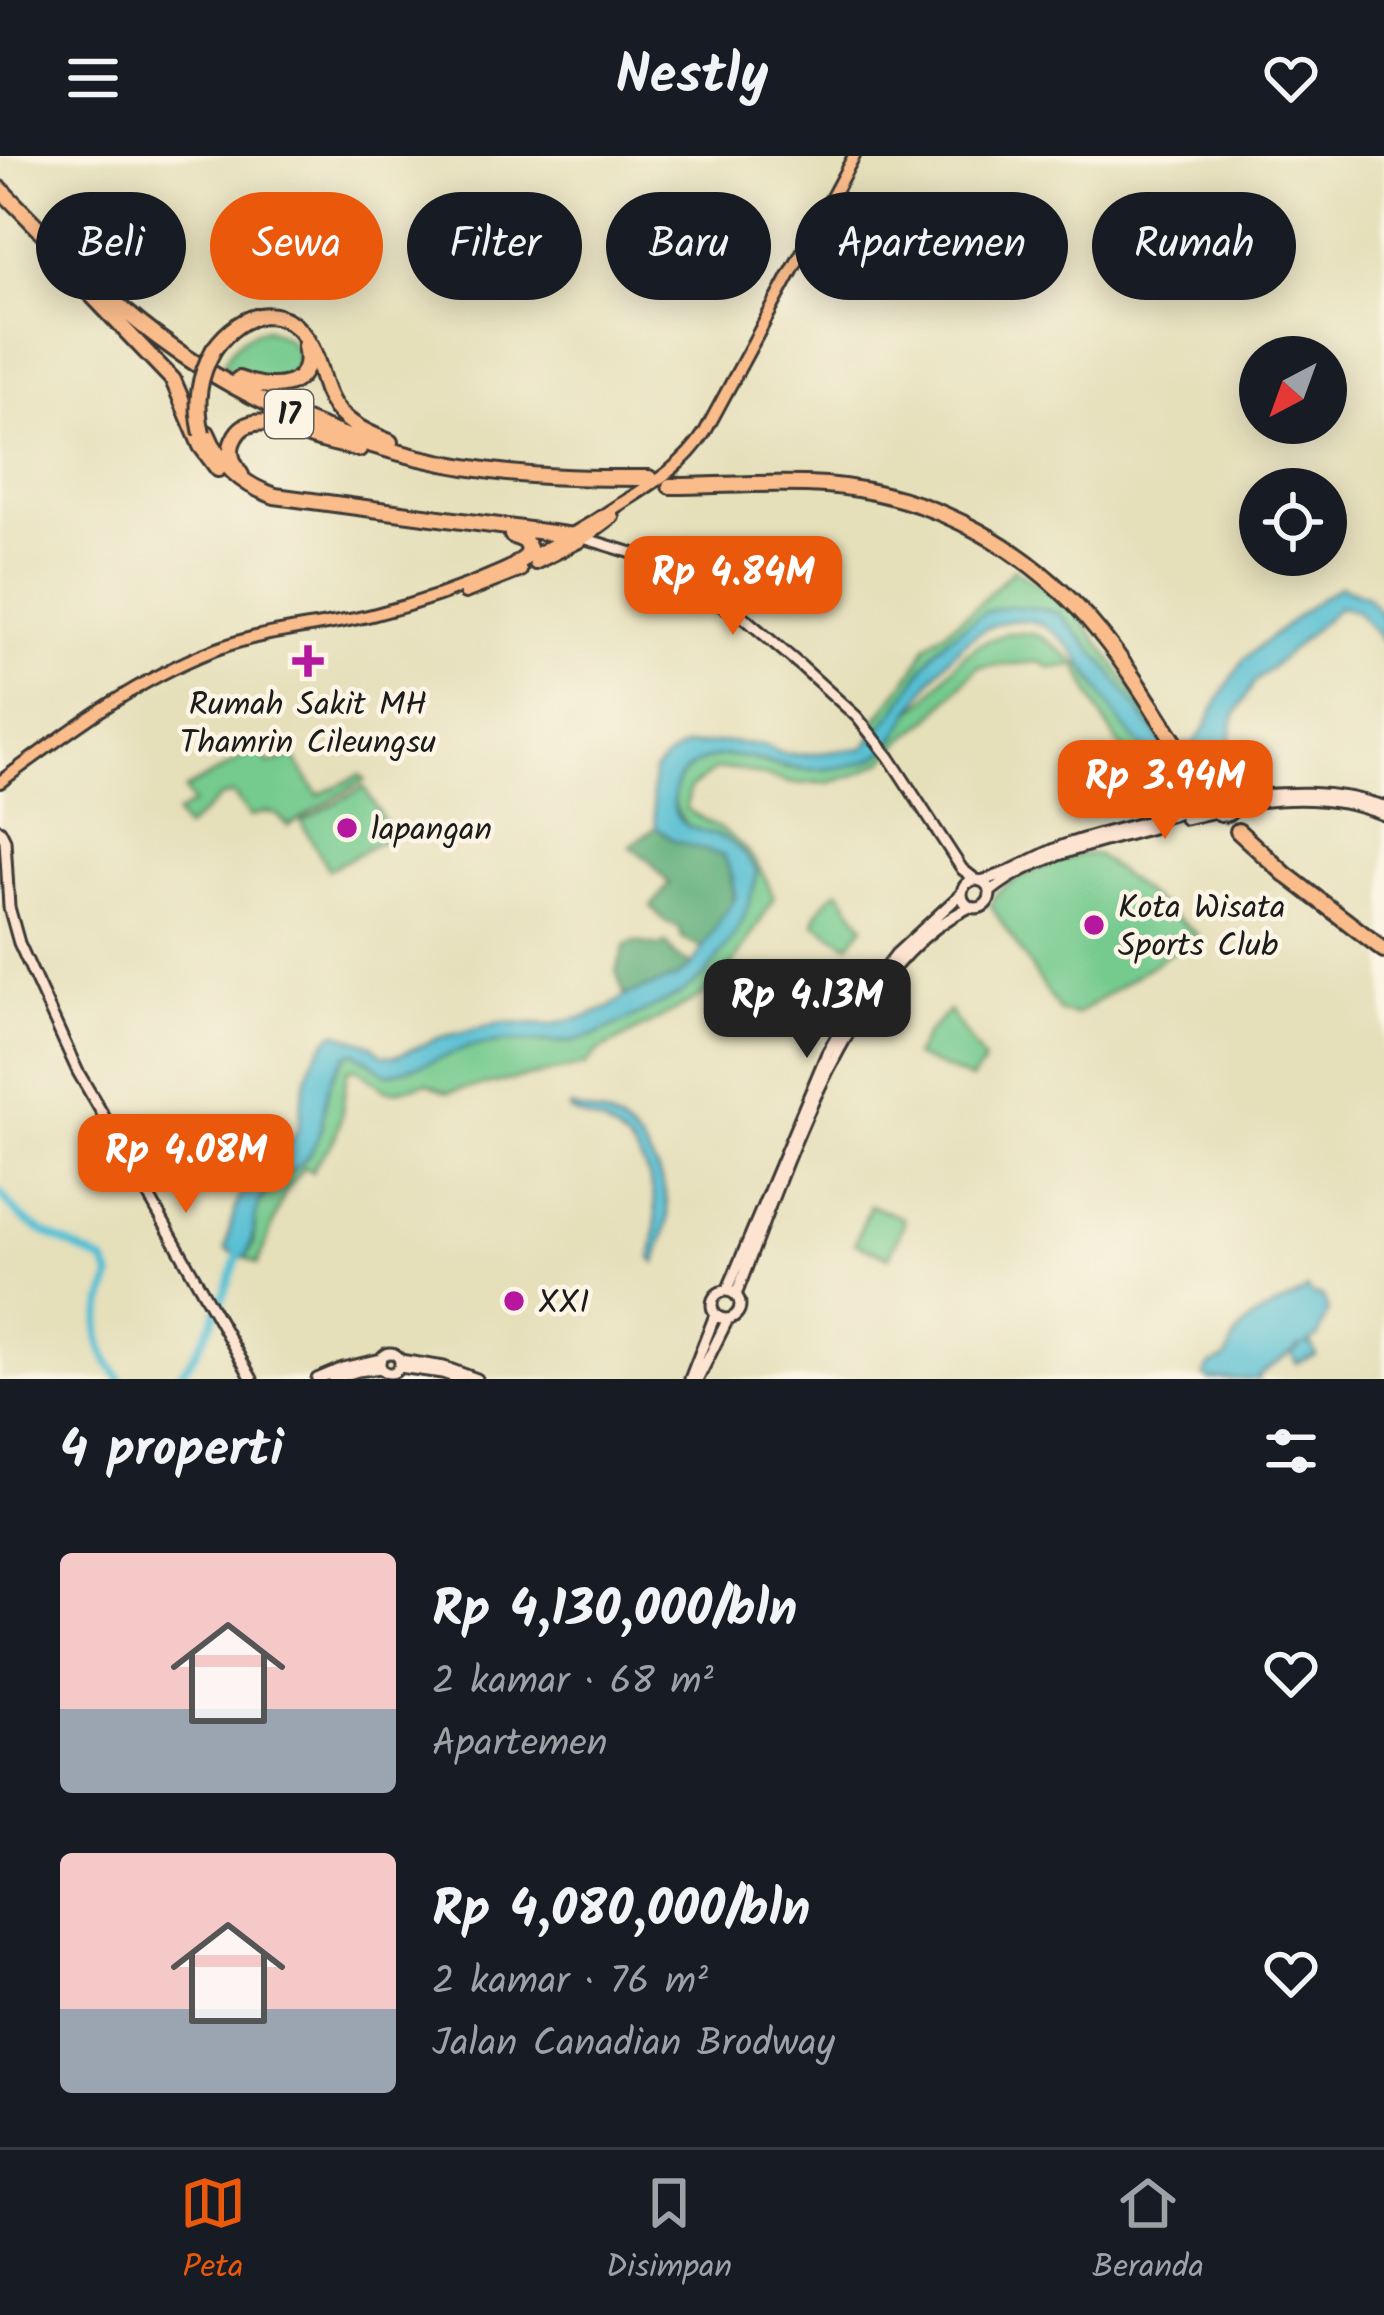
<!DOCTYPE html>
<html lang="id">
<head>
<meta charset="utf-8">
<style>
	:root { --surface:#171b24; --page:#20242c; --text:#f1f3f6; --muted:#9ea1a6; --line:#363941; --accent:#ea580c }
	body { margin:0; font-family:Kalam,sans-serif; background:var(--page); color:var(--text); height:100vh; display:flex; flex-direction:column; font-size:45px; white-space:nowrap }
	* { box-sizing:border-box; margin:0 }
	p { font-size:39px; color:var(--muted) }
	.icon { flex:none; width:66px; height:66px; fill:none; stroke:currentColor; stroke-width:2; stroke-linecap:round; stroke-linejoin:round }
	.map { position:relative; height:1223px; overflow:hidden }
	.side { display:flex; flex-direction:column; background:var(--surface); flex:1 }
	.side>* { flex:none }
	.guide { position:absolute; left:36px; top:36px; width:1314px; height:108px; display:flex; gap:24px }
	.needle { width:78px; rotate:221deg }
	.controls { position:absolute; left:1239px; top:180px; display:grid; gap:24px }
	.controls a { display:grid; place-items:center; width:108px; height:108px; border-radius:50%; background:var(--surface); box-shadow:0 6px 30px #0003; font-size:60px }
	.price { position:absolute; translate:-50% -102px; padding:0 27px; border-radius:24px; background:var(--accent); color:#fff; font-size:39px; line-height:78px; filter:drop-shadow(0 3px 6px #0008) }
	.price::after { content:''; position:absolute; left:50%; top:72px; width:36px; height:27px; margin-left:-18px; background:inherit; clip-path:polygon(0 0,100% 0,50% 100%) }
	.price.on { background:#222; color:#fff }
	ul { padding:0; list-style:none }
	li { display:flex; align-items:center; gap:36px; height:300px; padding:0 60px }
	li span { display:grid; place-items:center; flex:none; width:336px; height:240px; border-radius:12px; color:#555 }
	li>.icon { margin-inline-start:auto }
	span .icon { width:144px; height:144px; fill:#fffc; stroke-width:1 }
	li b { font-size:51px }
	h2 { display:flex; justify-content:space-between; align-items:center; height:144px; padding:0 60px; font-size:51px }
	.chip { padding:0 42px; border-radius:54px; background:var(--surface); box-shadow:0 6px 30px #0003; font-size:42px; line-height:108px }
	.chip.on { background:var(--accent); color:#fff }
	header { display:flex; justify-content:space-between; align-items:center; height:156px; padding:0 60px; background:var(--surface); font-size:54px; font-weight:800 }
	.dock { display:flex; justify-content:space-around; align-items:center; height:168px; border-top:3px solid var(--line); background:var(--surface); font-size:33px; color:var(--muted) }
	.dock a { display:grid; justify-items:center; gap:6px }
	.dock .on { color:var(--accent) }
	.map>svg:first-child { display:block }
</style>
</head>
<body>
<header><svg class="icon" aria-label="menu" viewBox="0 0 24 24"><path d="M4 6h16M4 12h16M4 18h16"/></svg>Nestly<svg class="icon" aria-label="heart" viewBox="0 0 24 24"><path d="M12 20l-8-8c-3-5 5-10 8-4 3-6 11-1 8 4z"/></svg></header>
<div class="map">
<svg width="1384" height="1223" viewBox="0 0 1384 1223">
	<rect width="100%" height="100%" fill="#fcf5e5"/>
	<filter id="ink" filterUnits="userSpaceOnUse"><feTurbulence type="fractalNoise" baseFrequency=".00833" numOctaves="2"/><feDisplacementMap in="SourceGraphic" scale="24" xChannelSelector="R" yChannelSelector="G"/><feConvolveMatrix kernelMatrix="1 2 1 2 8 2 1 2 1" color-interpolation-filters="sRGB"/></filter>
	<filter id="wash" filterUnits="userSpaceOnUse"><feTurbulence type="fractalNoise" baseFrequency=".004" numOctaves="4" result="noise"/><feDisplacementMap in="SourceGraphic" scale="48" xChannelSelector="R" yChannelSelector="G"/><feGaussianBlur stdDeviation="2.7" result="paint"/><feColorMatrix in="noise" values="0 0 0 0 0 0 0 0 0 0 0 0 0 0 0 0 0 1.4 0 .05"/><feComposite in="paint" operator="in"/></filter>
	<g filter="url(#wash)">
		<rect width="100%" height="100%" fill="#e5dfba"/>
		<path fill="#74ca8e" stroke="#487355" stroke-width="3" d="M266 173C288 181 307 192 294 217L266 226 222 210C231 191 244 176 266 173Z
			M1014 413 1073 453 1107 497 1168 589C1142 570 1125 537 1106 511 1092 492 1077 475 1060 459L985 456 934 496 896 554 876 578 870 572 914 514 926 490 978 449Z
			M1007 477C1017 477 1030 476 1039 480 1057 487 1067 505 1084 511L1125 573 1186 611 1193 621C1127 633 1101 558 1077 510L1050 512 1039 506 978 511 931 562 904 583 884 605 855 619 832 626 794 628 737 613 715 614 690 632 686 653C731 679 756 692 774 743L724 823 711 835 596 897 585 910 448 936 426 927 396 935 385 934 356 912 348 913C343 936 344 961 334 983 327 996 317 1002 312 1016L304 1011 285 1036 258 1108 246 1102 253 1088 256 1055 262 1042 287 1017 321 973 328 926 346 898 354 896 388 918 424 908 469 891 502 886H572L679 839 757 715C727 697 659 670 677 627 685 608 705 602 723 600 752 598 779 615 807 613 829 612 866 598 889 592L911 556 927 542 961 502 979 488Z
			M257 588 269 608 293 600 318 639 360 619 365 624 288 670C276 654 267 654 250 661L233 638 221 641 185 673 176 658 193 648 185 634 248 599 246 594Z
			M364 631 392 679 329 714 301 666Z
			M1085 698 1097 699 1198 779 1076 859 1060 856 991 750C992 747 992 744 994 741 1004 724 1065 701 1085 698Z
			M839 734 864 770 849 789 814 767C817 756 828 739 839 734Z
			M949 855 983 904V909L971 924 914 900 926 879Z
			M870 1049 903 1062 904 1067 889 1101 855 1087Z"/>
		<path fill="#5fae79" stroke="#3e654a" stroke-width="3" d="M656 671 673 684 724 700C744 747 729 752 704 793L683 783 679 772 665 766 651 751 669 728 649 704 630 690Z
			M635 786 661 790 666 787 675 799 692 809 678 821 625 840 616 815C621 806 620 798 626 789Z"/>
		<path fill="#56bfd3" stroke="#396e78" stroke-width="3" d="M1340 430 1367 441 1384 461V487L1356 455 1339 451 1254 527 1234 562 1230 584 1221 599 1186 611C1173 605 1156 601 1145 593 1105 562 1077 465 1022 464 968 464 934 518 909 559 898 577 889 598 867 605 849 611 824 615 804 613 768 610 723 586 690 612 683 617 676 624 675 633 666 676 700 671 725 683 738 689 748 703 757 715L755 728 743 764 731 784 705 820 679 839 598 878 572 886H502L469 891 425 908 388 918 355 896 347 898C317 934 331 959 312 994 302 1013 277 1021 264 1039 251 1057 256 1082 246 1102L226 1094C231 1062 238 1032 262 1009 273 999 289 991 296 977 300 969 300 959 301 950 305 920 312 896 335 876L372 889 383 899 396 900 441 881 502 867 550 869 585 861 611 851 625 840 678 821 692 809 735 741 733 722 724 700 673 684 656 671 652 638 654 615 669 600 686 590 727 586 763 589 781 597 803 599 864 592 896 554 934 496 949 481 985 456 1010 450 1045 453 1060 458 1104 507 1161 585 1168 589 1192 588 1204 574 1219 543 1244 503 1311 449Z
			M570 951C582 955 595 956 607 961 643 976 668 1023 668 1061 667 1076 659 1092 656 1107L651 1102C663 1052 654 997 604 969 593 963 581 962 569 954Z
			M1308 1133 1312 1139 1322 1140 1328 1154 1318 1181 1307 1188H1311L1316 1199 1296 1207 1292 1197 1302 1189 1258 1220 1259 1223H1208L1204 1219 1209 1210 1225 1203C1230 1195 1233 1183 1239 1176 1256 1155 1288 1148 1308 1133Z"/>
		<g fill="none" stroke-linecap="round" stroke-linejoin="round">
			<path stroke="#56bfd3" stroke-width="8" d="M0 1036C27 1079 65 1082 105 1107L111 1120C100 1164 87 1183 120 1223
				M176 1223C208 1185 227 1136 241 1089"/>
		</g>
	</g>
	<g filter="url(#ink)">
		<g fill="none" stroke-linecap="round" stroke-linejoin="round">
			<path stroke="#bdb89a" stroke-width="14" stroke-dasharray="14 7" stroke-linecap="butt" d="M654 322H681
				M1197 621 1238 675"/>
			<g stroke="#3a3934" stroke-width="15">
				<path id="secondary" d="M583 382 652 403 702 440 742 460 801 510 857 561 889 601 962 713 976 724
					M1212 648a12 12 0 1 1 24 0a12 12 0 1 1-24 0Z
					M1233 641C1289 636 1330 633 1384 650
					M1235 650C1285 640 1336 639 1384 659
					M1185 663 1215 656
					M0 674 5 684 9 751 19 787 78 916 126 998
					M962 738a14 14 0 1 1 28 0a14 14 0 1 1-28 0Z
					M980 725C1009 719 1038 698 1067 688 1114 672 1164 663 1212 648
					M990 736C1035 699 1097 688 1152 672
					M121 1005a8 8 0 1 1 16 0a8 8 0 1 1-16 0Z
					M133 1012 252 1223
					M712 1149a14 14 0 1 1 28 0a14 14 0 1 1-28 0Z
					M727 1135 827 897 851 856 896 798 961 738
					M736 1139C783 1020 846 810 970 751
					M380 1207a10 10 0 1 1 20 0a10 10 0 1 1-20 0Z
					M400 1204 444 1211 477 1223
					M399 1211 442 1217 460 1223
					M317 1223 343 1212 381 1203
					M333 1223 358 1215 381 1212
					M690 1223 715 1159
					M698 1223 728 1163"/>
			</g>
			<g stroke="#3a3934" stroke-width="16">
				<path id="primary" d="M535 408 579 386 613 361
					M465 437 521 415
					M0 626C70 574 145 517 228 489 275 473 324 471 372 459 464 436 543 400 622 347 654 327 684 309 705 276L854 0"/>
			</g>
			<g stroke="#3a3934" stroke-width="20">
				<path id="highway" d="M0 33C41 74 81 118 125 155 227 242 360 298 492 315 544 322 596 322 649 322
					M64 110 173 224 201 290 218 313
					M214 193C242 155 285 142 311 191 321 210 322 233 335 251 349 269 369 278 390 286
					M239 223C268 235 316 236 305 190
					M207 277C220 309 242 329 275 340L574 380
					M241 319C233 307 227 296 234 283 248 252 290 273 312 281 327 286 343 289 359 293
					M670 330C722 330 774 325 826 329 933 338 1032 393 1100 477 1136 521 1165 573 1197 621
					M512 379 525 385 529 392 527 400 513 411
					M1238 675 1285 718 1384 794"/>
			</g>
			<use href="#secondary" stroke="#fde4d1" stroke-width="9"/>
			<use href="#primary" stroke="#fabc8b" stroke-width="10"/>
			<use href="#highway" stroke="#fabc8b" stroke-width="14"/>
			<g stroke="#3a3934" stroke-width="20" stroke-linecap="butt">
				<path id="highway-bridge" d="M202 278C195 247 198 221 214 193"/>
			</g>
			<use href="#highway-bridge" stroke="#fabc8b" stroke-width="14"/>
		</g>
	</g>
	<g fill="#b5179e" stroke="#fcf5e5" stroke-width="4.5">
		<path d="M302 487h12v12h12v12h-12v12h-12v-12h-12v-12h12z"/>
		<circle cx="347" cy="672" r="12"/>
		<circle cx="1094" cy="769" r="12"/>
		<circle cx="514" cy="1145" r="12"/>
	</g>
	<g text-anchor="middle" stroke-width="9" stroke-linejoin="round" paint-order="stroke">
		<rect fill="#fcf5e5" stroke="#5f5d58" stroke-width="3" x="265" y="234" width="48" height="48" rx="9"/>
		<g font-size="30" font-weight="bold" fill="#1c1c1c">
			<text x="289" y="268">17</text>
		</g>
		<g font-size="33" fill="#1c1c1c" stroke="#fcf5e5" text-anchor="start">
			<text x="308" y="559" text-anchor="middle">Rumah Sakit MH<tspan x="308" dy="38">Thamrin Cileungsu</tspan></text>
			<text x="371" y="684">lapangan</text>
			<text x="1118" y="762">Kota Wisata<tspan x="1118" dy="38">Sports Club</tspan></text>
			<text x="538" y="1157">XXI</text>
		</g>
	</g>
</svg>
<div class="controls">
<a><svg class="needle" viewBox="-14 -14 28 28"><path d="M0-13l5 13h-10z" fill="#e53935"/><path d="M0 13l5-13h-10z" fill="#9ea1a6"/></svg></a>
<a><svg class="icon" aria-label="locate" viewBox="0 0 24 24"><circle cx="12" cy="12" r="6"/><path d="M12 2v4M12 18v4M2 12h4M18 12h4"/></svg></a>
</div>
<b class="price" style="left:733px;top:482px">Rp 4.84M</b>
<b class="price" style="left:1165px;top:686px">Rp 3.94M</b>
<b class="price on" style="left:807px;top:905px">Rp 4.13M</b>
<b class="price" style="left:186px;top:1060px">Rp 4.08M</b>
<div class="guide">
<a class="chip">Beli</a>
<a class="chip on">Sewa</a>
<a class="chip">Filter</a>
<a class="chip">Baru</a>
<a class="chip">Apartemen</a>
<a class="chip">Rumah</a>
</div>
</div>
<section class="side">
<h2>4 properti<svg class="icon" aria-label="filters" viewBox="0 0 24 24"><path d="M4 7h16M4 17h16"/><circle cx="9" cy="7" r="2"/><circle cx="15" cy="17" r="2"/></svg></h2>
<ul>
<li><span style="background:linear-gradient(#f6c9c9 65%,#9aa5b1 0)"><svg class="icon" aria-label="home" viewBox="0 0 24 24"><path d="M3 11l9-7 9 7M6 9v11h12V9"/></svg></span><div><b>Rp 4,130,000/bln</b><p>2 kamar · 68 m²</p><p>Apartemen</p></div><svg class="icon" aria-label="heart" viewBox="0 0 24 24"><path d="M12 20l-8-8c-3-5 5-10 8-4 3-6 11-1 8 4z"/></svg></li>
<li><span style="background:linear-gradient(#f6c9c9 65%,#9aa5b1 0)"><svg class="icon" aria-label="home" viewBox="0 0 24 24"><path d="M3 11l9-7 9 7M6 9v11h12V9"/></svg></span><div><b>Rp 4,080,000/bln</b><p>2 kamar · 76 m²</p><p>Jalan Canadian Brodway</p></div><svg class="icon" aria-label="heart" viewBox="0 0 24 24"><path d="M12 20l-8-8c-3-5 5-10 8-4 3-6 11-1 8 4z"/></svg></li>
</ul>
</section>
<nav class="dock">
<a class="on"><svg class="icon" aria-label="map" viewBox="0 0 24 24"><path d="M3 6l6-2 6 2 6-2v14l-6 2-6-2-6 2zM9 4v14M15 6v14"/></svg>Peta</a>
<a><svg class="icon" aria-label="saved" viewBox="0 0 24 24"><path d="M7 4h10v16l-5-4-5 4z"/></svg>Disimpan</a>
<a><svg class="icon" aria-label="home" viewBox="0 0 24 24"><path d="M3 11l9-7 9 7M6 9v11h12V9"/></svg>Beranda</a>
</nav>
</body>
</html>
